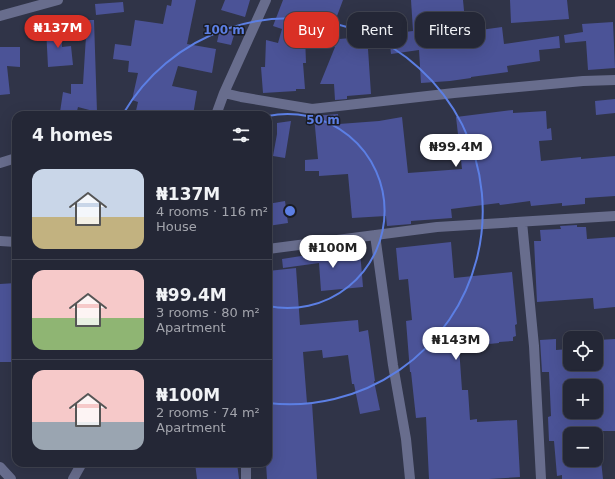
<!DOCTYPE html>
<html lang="en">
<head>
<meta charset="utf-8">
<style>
	:root { --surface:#242736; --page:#303342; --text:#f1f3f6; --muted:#a3a5ad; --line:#414451; --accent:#d93025 }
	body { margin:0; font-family:"DejaVu Sans",sans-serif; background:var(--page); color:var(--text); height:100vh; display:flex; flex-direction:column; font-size:15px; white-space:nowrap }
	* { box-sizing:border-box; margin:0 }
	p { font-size:13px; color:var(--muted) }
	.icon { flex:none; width:22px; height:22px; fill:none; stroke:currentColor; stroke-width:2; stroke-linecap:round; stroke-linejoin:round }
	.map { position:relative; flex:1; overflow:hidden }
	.details { position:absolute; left:12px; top:111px; width:260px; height:356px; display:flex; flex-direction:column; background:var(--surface); border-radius:12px; box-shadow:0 4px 16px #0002,0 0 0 1px var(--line) }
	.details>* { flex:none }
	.top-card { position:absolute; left:284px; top:12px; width:271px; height:36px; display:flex; gap:8px }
	.fabs { position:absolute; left:563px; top:331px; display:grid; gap:8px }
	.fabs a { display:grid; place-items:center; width:40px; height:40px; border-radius:8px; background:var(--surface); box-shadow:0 4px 16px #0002,0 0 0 1px var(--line); font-size:20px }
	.price { position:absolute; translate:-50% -34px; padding:0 9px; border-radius:14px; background:#fff; color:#222; font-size:13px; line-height:26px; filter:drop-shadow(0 1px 2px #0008) }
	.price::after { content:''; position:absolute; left:50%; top:24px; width:12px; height:9px; margin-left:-6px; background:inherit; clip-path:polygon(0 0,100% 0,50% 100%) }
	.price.active { background:var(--accent); color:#fff }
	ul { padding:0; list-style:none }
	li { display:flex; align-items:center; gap:12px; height:100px; padding:0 20px }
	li+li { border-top:1px solid var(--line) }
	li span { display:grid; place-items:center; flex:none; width:112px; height:80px; border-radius:12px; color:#555 }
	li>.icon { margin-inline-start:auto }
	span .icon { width:48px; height:48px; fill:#fffc; stroke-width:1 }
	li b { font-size:17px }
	h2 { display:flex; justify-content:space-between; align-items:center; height:48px; padding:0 20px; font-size:17px }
	.pill { padding:0 14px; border-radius:12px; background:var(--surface); box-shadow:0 4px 16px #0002,0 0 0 1px var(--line); font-size:14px; line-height:36px }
	.pill.active { background:var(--accent); color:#fff }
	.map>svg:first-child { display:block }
</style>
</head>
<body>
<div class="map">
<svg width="615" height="479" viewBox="0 0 615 479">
	<rect width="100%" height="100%" fill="#303448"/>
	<path fill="#4b5397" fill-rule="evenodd" d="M172 0H196L187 44 216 49 212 73 178 66 172 86 197 91 193 115H135L138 102 132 100 138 73 128 72 129 61 113 59 115 44 131 46 135 20 163 24 167 5 171 6Z
		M225 0H250L245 17 221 10Z
		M283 0H343L328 40 362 37 363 49H368L371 94 347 96V99L335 100 334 84H320L335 47 305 36 306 63H303L305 89H296V91L263 93 261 67H265L266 40 278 43 282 29 273 26Z
		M411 0H463L466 32 502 27 504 44 559 36 560 48 539 50 540 61 507 66 508 72 471 77V78L450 81 421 83 419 50 391 54 389 34 413 31Z
		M510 0H567L569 19 511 23Z
		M123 2 124 12 96 15 95 4Z
		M87 20H94L97 112 78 107 76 115 60 112 63 92 71 94V84H83Z
		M613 22 615 68 588 70 586 41 565 43 564 35 583 32 582 24Z
		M61 27 62 47 71 46 73 65 48 67 46 28Z
		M220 29 235 32 231 45 217 42Z
		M0 47H20V67L7 66 10 94 0 95Z
		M615 99V113L596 115 595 101Z
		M513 110V113L546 111 547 129 551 128 552 140 539 141 541 161 581 157V159L615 156V196L585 198V204L562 206V203L531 206 530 201 500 205 499 203 451 209 452 218 411 221V224L387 226 386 216 352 218 348 174 319 176V171H305V160L318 159 314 116 338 114 339 124 379 121 402 117 408 173 462 169 456 117Z
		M291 121 285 158 273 156 277 134V123Z
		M285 201 288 223 268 226V204Z
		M577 225V227H586L587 239 615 237V307L594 309 593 298 537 302 534 241H541L540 230 561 229 560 226Z
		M451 242 454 278 512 272 517 324 515 325 516 336 513 337V341L499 342V343L459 347 462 390H468L470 420 477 419V422L517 420 520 477 489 479H429L426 417 416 418 411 372H410L406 321 412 320 408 279 399 280 396 248Z
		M360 251 363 287 321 291 319 263 283 268 282 259 314 254Z
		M296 268 300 325 358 320 359 332 368 330 375 381H374L380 410 360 414 354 384H352L348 355 323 358 322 350 303 352 307 403H312L317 479H267L266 463H268V271Z
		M16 283V362H0V284Z
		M556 339V350L570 349V364H600L598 340 615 339V431H602V434H570V460H601L603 479H562V475L557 476 554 441H549L548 417 551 416 549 372H542L540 340ZM570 386H600L602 408H596V412H570Z
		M195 463H237L239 479H197Z"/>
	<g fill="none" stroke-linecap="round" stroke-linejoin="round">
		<path stroke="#686d8d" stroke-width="10" d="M0 16 58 0
			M224 93 241 97 312 109 454 93 583 81 615 80
			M216 115 224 93 266 0
			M0 163 16 158
			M522 222 534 346 541 479
			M375 235 393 365 406 439 410 479
			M0 241 16 242
			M268 249 437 227 615 216
			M246 463V479
			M0 467 11 479
			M73 479 82 463"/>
	</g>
	<g fill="none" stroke="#5c7fe4" stroke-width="2">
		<path d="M268 116A97 97 0 1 1 268 306"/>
		<path d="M123 114A193 193 0 1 1 268 403"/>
	</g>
	<circle cx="290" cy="211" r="6" fill="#5c7fe4" stroke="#1a1c25" stroke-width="2"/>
	<g font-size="12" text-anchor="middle" font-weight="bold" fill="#5c7fe4" stroke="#1a1c25" stroke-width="3" stroke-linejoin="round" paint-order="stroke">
		<text x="224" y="34">100 m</text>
		<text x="323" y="124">50 m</text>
	</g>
</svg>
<div class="fabs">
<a><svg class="icon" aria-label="locate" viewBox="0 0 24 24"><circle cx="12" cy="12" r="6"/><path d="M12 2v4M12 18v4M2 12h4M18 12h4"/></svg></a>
<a>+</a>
<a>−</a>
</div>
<b class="price active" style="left:58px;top:49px">₦137M</b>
<b class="price" style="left:456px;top:168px">₦99.4M</b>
<b class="price" style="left:333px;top:269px">₦100M</b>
<b class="price" style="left:456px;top:361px">₦143M</b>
<div class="top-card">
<a class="pill active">Buy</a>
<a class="pill">Rent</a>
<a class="pill">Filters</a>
</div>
<section class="details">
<h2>4 homes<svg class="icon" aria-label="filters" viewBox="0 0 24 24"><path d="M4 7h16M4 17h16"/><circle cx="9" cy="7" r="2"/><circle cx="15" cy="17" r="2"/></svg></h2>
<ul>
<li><span style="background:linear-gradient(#c9d6e8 60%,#c2b280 0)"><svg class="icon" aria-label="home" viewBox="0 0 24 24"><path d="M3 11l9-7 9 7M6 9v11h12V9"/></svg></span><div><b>₦137M</b><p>4 rooms · 116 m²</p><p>House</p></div></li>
<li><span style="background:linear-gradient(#f6c9c9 60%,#8fb573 0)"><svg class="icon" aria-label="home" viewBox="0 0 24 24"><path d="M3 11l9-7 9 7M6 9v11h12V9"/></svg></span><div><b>₦99.4M</b><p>3 rooms · 80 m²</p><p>Apartment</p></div></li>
<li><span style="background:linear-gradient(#f6c9c9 65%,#9aa5b1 0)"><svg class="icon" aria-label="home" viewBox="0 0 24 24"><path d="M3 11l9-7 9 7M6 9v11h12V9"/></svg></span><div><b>₦100M</b><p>2 rooms · 74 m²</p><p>Apartment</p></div></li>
</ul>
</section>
</div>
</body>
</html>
